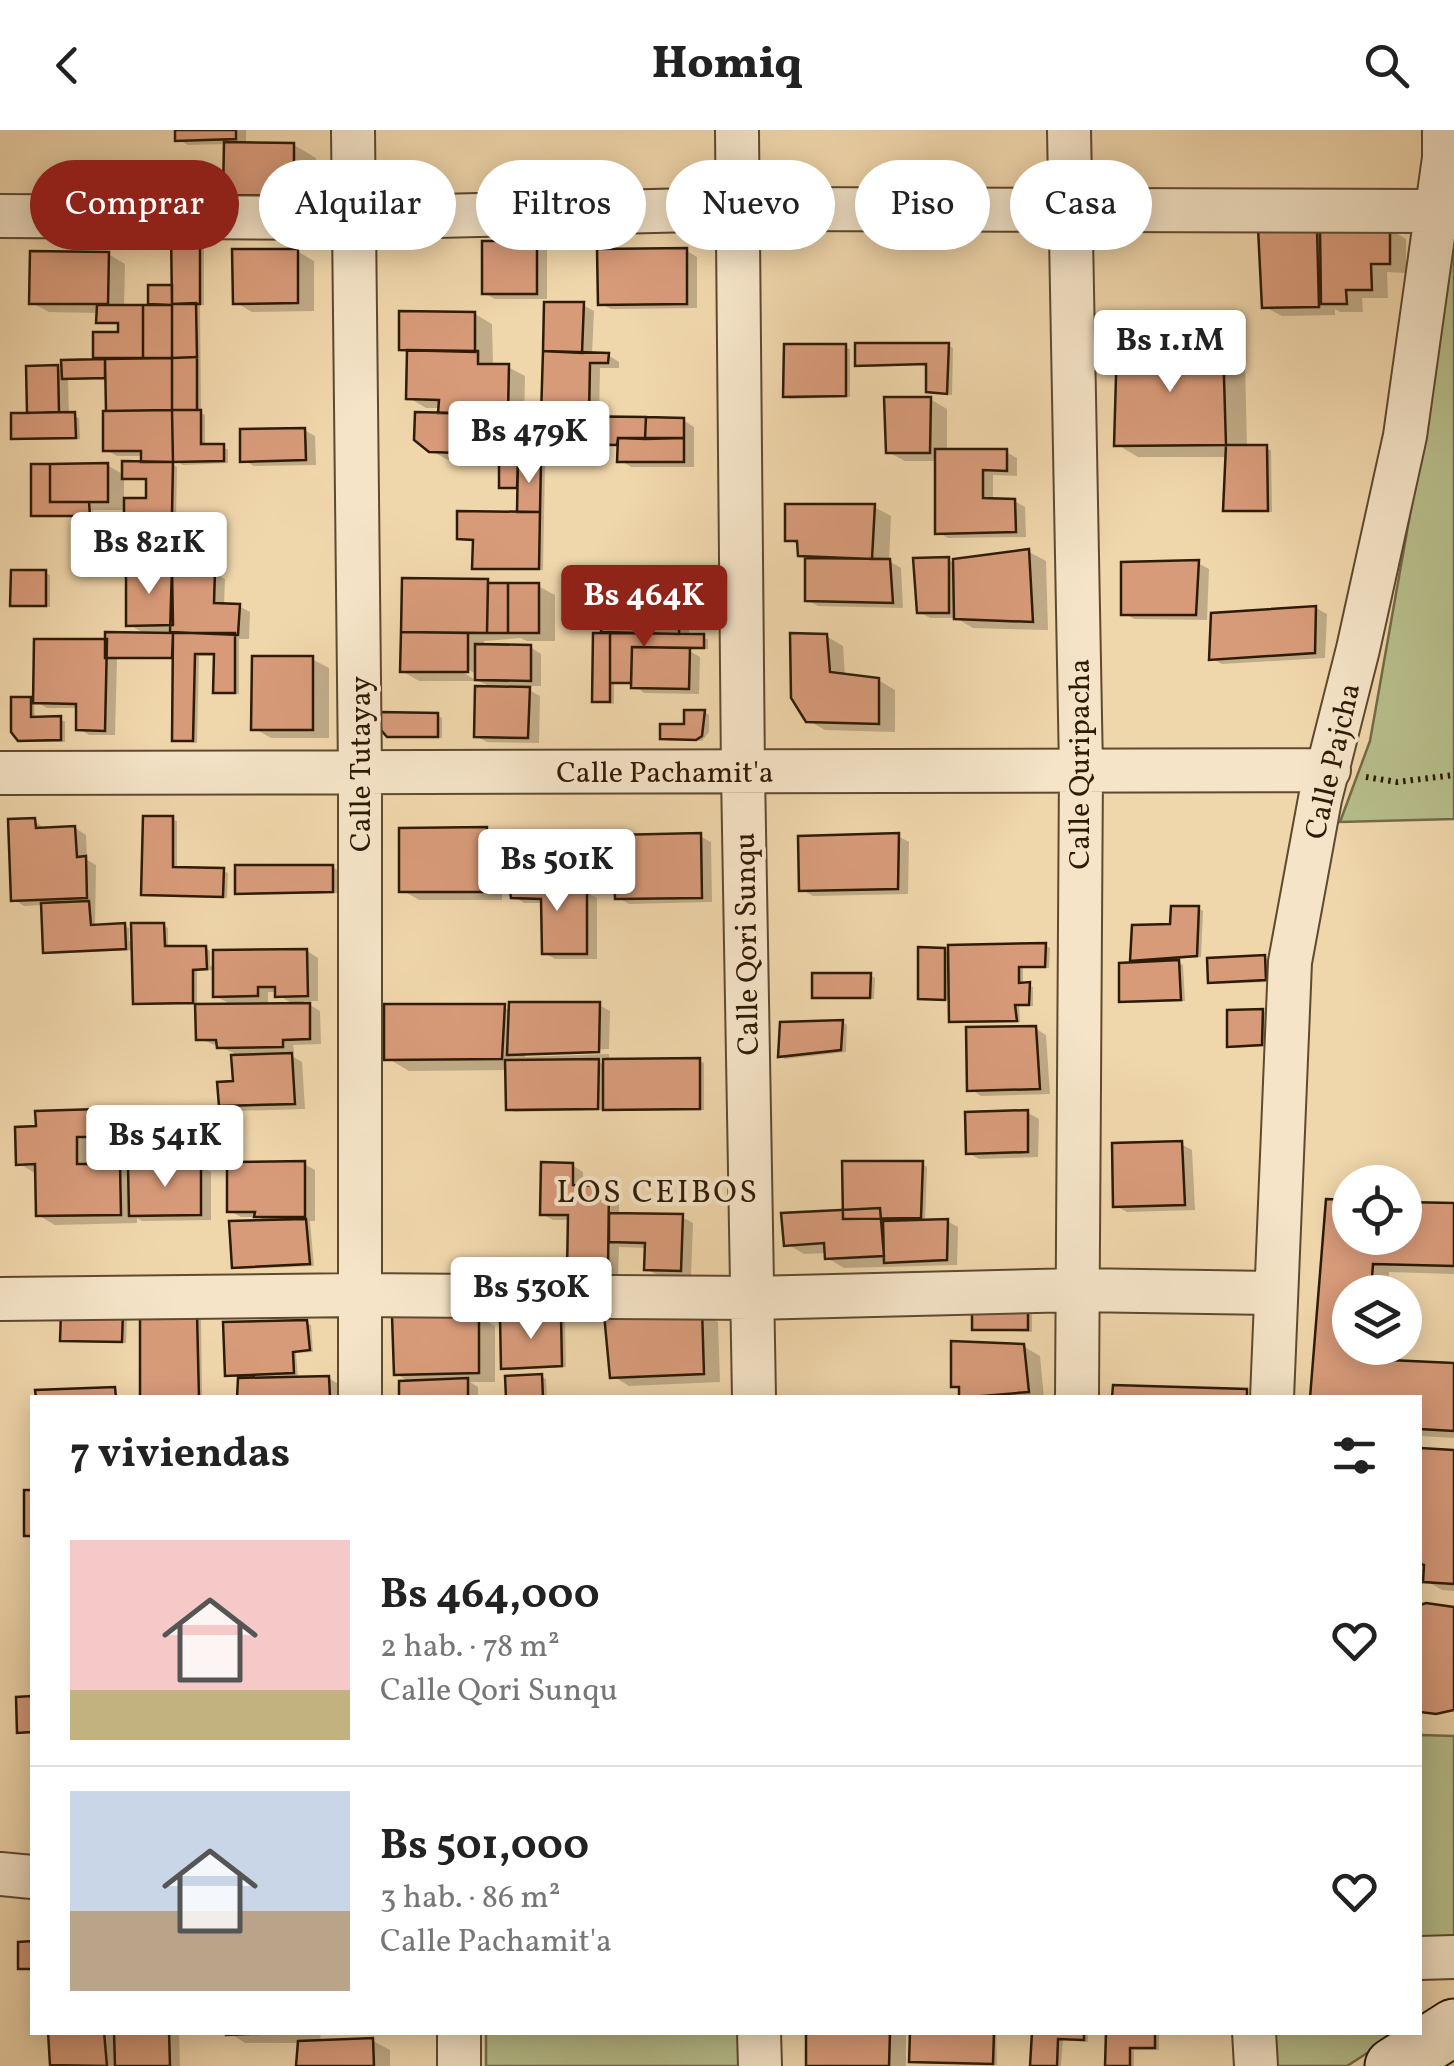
<!DOCTYPE html>
<html lang="es">
<head>
<meta charset="utf-8">
<style>
	:root { --surface:#fff; --page:#f2f2f2; --text:#222; --muted:#767676; --line:#e0e0e0; --accent:#8f2418 }
	body { margin:0; font-family:Vollkorn,serif; background:var(--page); color:var(--text); height:100vh; display:flex; flex-direction:column; font-size:38px; white-space:nowrap }
	* { box-sizing:border-box; margin:0 }
	p { font-size:32px; color:var(--muted) }
	.icon { flex:none; width:55px; height:55px; fill:none; stroke:currentColor; stroke-width:2; stroke-linecap:round; stroke-linejoin:round }
	.map { position:relative; flex:1; overflow:hidden }
	.drawer { position:absolute; left:30px; top:1265px; width:1392px; height:640px; display:flex; flex-direction:column; background:var(--surface); border-radius:0px; box-shadow:0 5px 25px #0003 }
	.drawer>* { flex:none }
	.guide { position:absolute; left:30px; top:30px; width:1395px; height:90px; display:flex; gap:20px }
	.fabs { position:absolute; left:1332px; top:1035px; display:grid; gap:20px }
	.fabs a { display:grid; place-items:center; width:90px; height:90px; border-radius:50%; background:var(--surface); box-shadow:0 5px 25px #0003; font-size:50px }
	.price { position:absolute; translate:-50% -85px; padding:0 22px; border-radius:10px; background:#fff; color:#222; font-size:32px; line-height:65px; filter:drop-shadow(0 2px 5px #0008) }
	.price::after { content:''; position:absolute; left:50%; top:60px; width:30px; height:22px; margin-left:-15px; background:inherit; clip-path:polygon(0 0,100% 0,50% 100%) }
	.price.active { background:var(--accent); color:#fff }
	ul { padding:0; list-style:none }
	li { display:flex; align-items:center; gap:30px; height:250px; padding:0 40px }
	li+li { border-top:2px solid var(--line) }
	li span { display:grid; place-items:center; flex:none; width:280px; height:200px; border-radius:0px; color:#555 }
	li>.icon { margin-inline-start:auto }
	span .icon { width:120px; height:120px; fill:#fffc; stroke-width:1 }
	li b { font-size:42px }
	h2 { display:flex; justify-content:space-between; align-items:center; height:120px; padding:0 40px; font-size:42px }
	.chip { padding:0 35px; border-radius:45px; background:var(--surface); box-shadow:0 5px 25px #0003; font-size:35px; line-height:90px }
	.chip.active { background:var(--accent); color:#fff }
	header { display:flex; justify-content:space-between; align-items:center; height:130px; padding:0 40px; background:var(--surface); font-size:45px; font-weight:800 }
	.map>svg:first-child { display:block }
</style>
</head>
<body>
<header><svg class="icon" aria-label="back" viewBox="0 0 24 24"><path d="M15 5l-7 7 7 7"/></svg>Homiq<svg class="icon" aria-label="search" viewBox="0 0 24 24"><circle cx="10" cy="10" r="6"/><path d="M15 15l6 6"/></svg></header>
<div class="map">
<svg width="1454" height="1936" viewBox="0 0 1454 1936">
	<rect width="100%" height="100%" fill="#f0d6ab"/>
	<filter id="stains"><feTurbulence type="fractalNoise" baseFrequency=".002" numOctaves="4"/><feColorMatrix values="0 0 0 0 .2 0 0 0 0 .09 0 0 0 0 .02 0 0 0 .5 -.17"/></filter>
	<radialGradient id="worn" r=".72"><stop offset=".6" stop-color="#630" stop-opacity="0"/><stop offset="1" stop-color="#630" stop-opacity=".3"/></radialGradient>
	<path fill="#b7be8b" stroke="#726c48" stroke-width="2.5" d="M1454 104V689L1340 692 1370 611 1430 271Z
		M1420 1605 1454 1606V1811H1420Z
		M486 1903H740V1936H486Z
		M1267 1903H1398L1347 1936H1269Z"/>
	<path fill="#0003" fill-rule="evenodd" d="M177 0H246V15H294L316 28 315 77H248L225 64 226 14 188 15 177 9Z
		M1389 99 1406 109V143L1387 142 1388 168H1362L1363 182H1340L1335 179V185L1282 186 1265 177 1317 100 1323 104Z
		M174 105 204 107V175H200L201 283 205 285V317L228 319V333L183 335 163 323 161 328 177 337 176 388 204 391V442L214 443 225 449 224 476H239L250 482 249 509H239V564L216 561V526H199L197 613 174 610 175 529H117L115 605H89L78 598 79 578H47L36 572 108 512 147 505 128 494 158 442 150 412 107 409 126 388V380H93V387L92 380H87V387L34 385 107 335 124 345 143 334V326H117L106 320 108 249 68 250 69 285 79 288 80 309 18 310 14 308 36 286 57 238 64 242 96 231V205H121V194H104L99 191V183L49 182 32 173 108 124 125 134 124 177H158L150 173 174 157ZM124 348 148 350V371L124 370Z
		M536 113 547 120V169H495L484 163Z
		M297 121 314 131V181L252 182 235 172Z
		M687 121 697 127V178L611 179 600 173Z
		M583 175 594 181 592 225H608L619 232V238H600L599 289 683 290 694 297V337H631L620 330V316L562 312 563 291H554L543 285Z
		M475 184 492 194 493 236 508 237 525 246 524 292H513L511 332 545 335 543 440 475 437V411L459 408 519 385 520 359 501 356V332L448 330 430 320 441 278H426L409 268 410 224 401 219Z
		M949 216 953 218 952 265 928 261V235L862 237 858 235Z
		M1223 216 1245 229 1247 317 1271 320 1272 382 1226 380 1228 327H1138L1116 314Z
		M845 217 850 219V267L790 269 786 266Z
		M930 269 947 279V322H1006L1017 328V346L993 345V371H1014L1025 377 1026 407 948 408 937 402 938 331H905L888 322Z
		M304 300 315 306 316 335 254 336 243 330Z
		M874 377 891 386 889 431 901 438 903 478 818 476 807 470 808 429 800 424V416L788 409Z
		M1029 422 1046 431 1048 500 973 498 956 488H930L919 482 948 430 955 434Z
		M1198 433 1209 439 1207 490 1134 489 1124 483Z
		M45 443 50 445V477L13 475Z
		M404 451 538 456 555 465V511H527L521 508 484 511V517H530L541 524V556H522L540 566 539 613 487 612 476 606 496 559 478 551V545L458 534 456 538 477 551H419L402 541Z
		M679 451 690 457 689 506 708 509V519H686L700 527 699 564 644 563 633 554H614V574L595 571 612 506 604 501 618 480Z
		M1316 478 1327 484 1325 528 1222 534 1211 528Z
		M826 506 843 516 845 547 878 550 895 560V602L825 600 807 590Z
		M312 529 329 538V608H271L254 598Z
		M30 570 34 572 35 589 65 591V612H25L20 609Z
		M705 582 709 585V602L702 611 662 608Z
		M437 585 442 588V608H394L388 605Z
		M172 689 177 691V739L223 741 228 743 227 768 144 763Z
		M35 691 46 700 75 698 86 705 87 730 96 735 95 797 124 796 129 798V811H134L163 795 168 798V819L206 818 210 821V836L307 821 318 828V871H303L320 881 321 914 293 915 294 922H285L302 932 305 979 232 981 221 975 236 953 234 923 198 908 234 876 215 866V840L197 841V874L140 875 135 872 134 820 50 824 45 821 43 775 24 776 13 769ZM268 862H277L278 865 295 875 268 876Z
		M486 699 503 709 502 770H419L402 760Z
		M700 706 711 712 712 772 629 774 618 768Z
		M898 706 909 712 908 764 813 766 802 760Z
		M332 737 337 740V763L243 765 238 762Z
		M542 748 553 754V760L586 762 597 768V829H555L544 823 543 773H524L513 766Z
		M1198 778 1203 781 1201 827 1173 829 1183 835 1185 871 1126 873 1121 871 1132 835 1134 798 1172 796Z
		M1046 816 1050 818 1049 838H1023V855L1033 857V876H1019L1020 892 956 893 952 890 951 871 920 868 944 821 950 824Z
		M1264 828 1269 830 1270 852 1215 854 1211 852Z
		M870 845 875 848 874 869 815 867Z
		M599 875 610 881 609 919 525 922V927L609 924V932L699 931 704 933V980L611 981 602 976V980L514 982 509 979 508 940 409 941 387 928 504 877 511 881ZM606 927V936L591 928Z
		M1263 881 1267 884 1266 916 1234 918 1229 916Z
		M843 892 847 895 846 922 785 929 781 926 783 895Z
		M1035 898 1046 905 1050 964 981 966 970 959Z
		M98 982 114 991V1015L93 1016V1037L119 1036 131 1043 200 1036 211 1042V1090L142 1091 137 1088V1093L55 1095 38 1085 35 1043 18 1033 38 999Z
		M1028 983 1039 989 1038 1027 979 1029 968 1023Z
		M1181 1014 1192 1020 1195 1080 1127 1082 1116 1076Z
		M304 1034 315 1040V1091H310L314 1136 239 1139 234 1137 269 1092 259 1087H241L230 1081Z
		M923 1034 927 1037 925 1092 947 1091 958 1097 957 1135 844 1138 827 1128V1123L804 1124 787 1114Z
		M572 1035 583 1042V1058H609L619 1065V1086L682 1087 693 1093 691 1146 657 1145 647 1139V1118L619 1117 618 1147H581L570 1140 571 1090H553L542 1084Z
		M1350 1072V1108H1405V1074L1454 1076V1144L1389 1142 1388 1162H1350V1218H1385L1384 1233 1454 1236V1308L1420 1306V1268H1313Z
		M1027 1180 1032 1182V1202L975 1199Z
		M701 1182 718 1192 720 1252 629 1256 613 1246Z
		M478 1186 495 1196V1252H470L478 1257V1268H402L412 1253 396 1244Z
		M127 1187 126 1213 63 1210Z
		M196 1187 201 1190 202 1268H143Z
		M561 1187 565 1190 566 1237 508 1240 504 1237Z
		M306 1193 311 1195 313 1222 296 1223 298 1249 328 1248 351 1261V1268H240V1247L227 1244Z
		M1023 1216 1040 1226 1044 1268H962L961 1260 954 1255Z
		M541 1247 546 1249 547 1268H508Z
		M1420 1321 1454 1323V1461L1442 1460 1425 1450 1426 1442H1420Z
		M50 1902H179L180 1936H57L53 1934Z
		M228 1902H321L320 1912 373 1911 390 1920V1936H299L300 1913H245Z
		M809 1902H906V1936H812Z
		M913 1902H996L997 1935 916 1933 912 1930Z
		M1035 1902H1088V1912L1063 1910 1061 1936H1033Z
		M1108 1902H1159V1920H1134V1936H1108Z"/>
	<path fill="#d89b7a" stroke="#2e1b06" stroke-width="2.5" d="M175 0H236V9L175 11Z
		M224 12 294 13V66L223 65Z
		M1390 97V134H1371L1372 160H1346L1347 174H1321L1320 98Z
		M1258 98H1317L1319 177 1262 178Z
		M171 102H200V174H172Z
		M482 111H537V164H482Z
		M687 118V174L598 175 597 119Z
		M232 119H298V173L233 174Z
		M30 121 109 122 108 174H29Z
		M148 155H172V175L148 174Z
		M544 172H584L582 223 543 221Z
		M196 173 197 227 172 228V174Z
		M97 175H143V228H93V202H118V193H96Z
		M143 175H172V228H143Z
		M399 181 475 182V222L399 220Z
		M1117 212 1223 214 1226 315 1114 316Z
		M855 213H949L947 264 926 262V234L855 236Z
		M784 214H846V266L783 267Z
		M407 220 478 221V234H509L508 284 438 283 439 270 406 269Z
		M543 221 609 223 608 233H590L589 287 541 286Z
		M197 227V280H172V228Z
		M172 228V280L106 281 105 229Z
		M105 229V248L62 249 61 230Z
		M58 235 59 282 27 283 26 236Z
		M884 267H931L930 323H886Z
		M172 280H201V314H224V331L173 332Z
		M172 280 173 332H141V321H103V281Z
		M75 282 76 308 11 309V283Z
		M415 282 497 284 495 324 429 322 414 310Z
		M560 286 646 287 645 309 618 308 617 315 559 314Z
		M646 287 684 288V308L645 309Z
		M305 298 306 330 240 332V299Z
		M618 308H684V332H617Z
		M1226 315H1267L1268 381H1223Z
		M935 319H1007V341L983 340V368L1015 369 1016 402 935 404Z
		M499 330H518L517 358H499Z
		M518 330H541L540 382H517Z
		M122 331 173 332 172 385H124V368H146V349H122Z
		M108 333V372H50V334Z
		M31 334H50V372H89L90 386H31Z
		M785 374H875L872 429 798 426 797 411H785Z
		M457 381 540 382 539 439H472L473 410 457 409Z
		M124 385H172V439H147V411H105V386Z
		M172 385H200V438H173Z
		M1029 419 1033 492 954 489 953 429Z
		M949 427V483H917L913 428Z
		M805 428 890 429 893 473 805 471Z
		M1199 430 1196 485H1121V432Z
		M126 439H172L173 495 126 496Z
		M172 439 215 440 214 473 240 474 238 505 170 502Z
		M11 440H46V476H10Z
		M402 448 488 449 487 503 401 502Z
		M616 448H680L679 504 601 502 602 477H615Z
		M488 453H508V503H487Z
		M508 453H539V503H508Z
		M1316 476 1315 523 1209 530 1211 483Z
		M105 502 173 503 172 528H105Z
		M401 502 468 503V542H400Z
		M173 503H235V563H213L214 524H195L193 611H172Z
		M593 503H610V572H592Z
		M610 503 704 504V518L632 517 631 553H610Z
		M790 503 827 504 830 542 879 548V594L806 592 791 568Z
		M34 509H107L105 601 76 600V574L33 573Z
		M475 514 531 515V551L475 550Z
		M632 517 690 518 689 559 631 558Z
		M252 526H313V600H251Z
		M475 556 530 557 528 608 474 607Z
		M11 567H31V587L61 586V610L18 611 11 602Z
		M684 580H705L702 606 696 610 660 609V594H684Z
		M380 582 438 583V607H387L381 600Z
		M143 686H173V737L224 738 223 767 141 765Z
		M35 688 36 698 75 696 77 727 86 726 87 768 11 771 8 689Z
		M487 697 486 762H399V698Z
		M701 703 702 768 615 769 613 705Z
		M899 703 898 759 799 761 798 706Z
		M235 735H333V762L235 764Z
		M543 745V756L587 759V824H542L541 769 511 768 508 746Z
		M89 771 91 795 125 793 126 819 43 823 41 773Z
		M1171 776H1199L1197 826 1130 831 1132 795 1170 794Z
		M131 793H164L165 816H206L207 839 193 840V873L133 874Z
		M1046 813 1045 837H1019V853L1030 852 1029 875H1015L1017 891 949 892 948 815Z
		M918 817 945 818V870L918 869Z
		M307 819 308 866 275 867V857H258V866L213 867V820Z
		M1265 825 1266 850 1208 853 1207 828Z
		M1179 830 1181 870 1119 872V833Z
		M812 843H871L870 868H812Z
		M509 872H600L599 922 507 925Z
		M310 873V909L283 910V917L217 918 216 910H196L195 874Z
		M384 874H505L502 929 384 930Z
		M1263 879 1262 915 1227 917V880Z
		M843 890 841 920 778 927 780 892Z
		M1036 896 1040 959 967 961 966 897Z
		M292 923 295 974 219 976 217 952 233 951 231 925Z
		M700 928V979L603 980V929Z
		M599 929 598 979 506 980 505 930Z
		M98 979V1007H77V1034H120L121 1085 36 1086 35 1034 16 1035 15 997 36 996 35 981Z
		M1028 980V1022L966 1024 965 982Z
		M1182 1011 1185 1075 1113 1077 1112 1013Z
		M305 1031V1087H254L255 1082H227V1032Z
		M842 1031H923L921 1088 843 1089Z
		M541 1032 573 1033V1055L609 1056 608 1142H567L568 1085H540Z
		M201 1034V1085L129 1086 128 1035Z
		M1326 1069 1350 1070V1108H1405V1072L1454 1073V1136L1373 1134 1371 1162H1350V1218H1368V1229L1454 1233V1301L1420 1299V1268H1310Z
		M880 1078 884 1126 825 1129 824 1113 784 1116 781 1083Z
		M609 1083 683 1084 681 1141 644 1140 645 1113 609 1112Z
		M306 1089 310 1134 232 1138 229 1091Z
		M948 1089 947 1130 884 1133 883 1091Z
		M1028 1177V1200H972V1178Z
		M702 1179 704 1244 610 1248 604 1184Z
		M61 1182H123L122 1212 60 1211Z
		M197 1184 199 1268H140V1185Z
		M479 1184V1243L394 1245 392 1186Z
		M561 1185 562 1236 501 1239 500 1187Z
		M307 1190 310 1220 293 1222 294 1243 225 1246 223 1192Z
		M951 1211 1024 1214 1029 1262 959 1268V1257H951Z
		M542 1244 543 1268H506L505 1246Z
		M329 1246 330 1268H237L238 1248Z
		M468 1248V1268H399V1251Z
		M1113 1255 1247 1259V1268H1112Z
		M115 1257 116 1268H36L35 1260Z
		M1420 1318 1454 1320V1454L1423 1452 1424 1435 1420 1434Z
		M24 1360H32V1406H24Z
		M1426 1473 1454 1477V1580L1436 1584 1420 1582V1475Z
		M32 1566V1602L17 1603 16 1567Z
		M32 1811V1839H18V1812Z
		M48 1902H104L107 1936 50 1935Z
		M114 1902H169L170 1936H115Z
		M226 1902H304L226 1905Z
		M806 1902H890L889 1936H806Z
		M910 1902H994L993 1934 909 1932Z
		M1032 1902H1084V1910L1058 1909 1057 1936H1030Z
		M1106 1902H1155V1918H1130V1936H1105Z
		M373 1908 374 1936H296L298 1911Z"/>
	<g fill="none" stroke-linecap="round" stroke-linejoin="round">
		<g stroke="#5e4a2f" stroke-width="46">
			<path id="minor" d="M353 0 360 641V1268
				M737 0 743 643 754 1268
				M1069 0 1081 639 1077 1268
				M0 86 354 88 737 79 1435 81
				M0 643 1329 640
				M0 1169 360 1165 753 1168 1077 1160 1276 1163
				M1272 1268 1290 832 1320 669 1358 519 1405 306 1444 28V0
				M0 1744 32 1747
				M1420 1828 1454 1827
				M759 1902 760 1936
				M1254 1902 1256 1936
				M459 1936V1902"/>
		</g>
		<g stroke="#2e1b06" stroke-width="59">
			<path id="secondary" d="M1393 1936 1454 1897"/>
		</g>
		<path stroke="#2e1b06" stroke-width="6" stroke-dasharray="2.5 5" stroke-linecap="butt" d="M1366 647 1397 652 1454 645"/>
		<use href="#minor" stroke="#f5e4c8" stroke-width="42"/>
		<use href="#secondary" stroke="#f5e4c8" stroke-width="55"/>
	</g>
	<g text-anchor="middle" stroke-width="8" stroke-linejoin="round" paint-order="stroke">
		<g font-size="30" fill="#2e1b06" stroke="#f5e4c8">
			<text transform="translate(1332 631) rotate(-77)" y="10">Calle Pajcha</text>
			<text transform="translate(360 634) rotate(-90)" y="10">Calle Tutayay</text>
			<text transform="translate(1079 634) rotate(-90)" y="10">Calle Quripacha</text>
			<text x="665" y="652">Calle Pachamit'a</text>
			<text transform="translate(746 814) rotate(-91)" y="10">Calle Qori Sunqu</text>
		</g>
		<g font-size="32" letter-spacing="2.5" fill="#2e1b06" stroke="#f5e4c8">
			<text x="658" y="1072">LOS CEIBOS</text>
		</g>
	</g>
	<rect width="100%" height="100%" filter="url(#stains)"/>
	<rect width="100%" height="100%" fill="url(#worn)"/>
</svg>
<div class="fabs">
<a><svg class="icon" aria-label="locate" viewBox="0 0 24 24"><circle cx="12" cy="12" r="6"/><path d="M12 2v4M12 18v4M2 12h4M18 12h4"/></svg></a>
<a><svg class="icon" aria-label="layers" viewBox="0 0 24 24"><path d="M12 4l9 5-9 5-9-5zM3 14l9 5 9-5"/></svg></a>
</div>
<b class="price" style="left:1170px;top:265px">Bs 1.1M</b>
<b class="price" style="left:529px;top:356px">Bs 479K</b>
<b class="price" style="left:149px;top:467px">Bs 821K</b>
<b class="price active" style="left:644px;top:520px">Bs 464K</b>
<b class="price" style="left:557px;top:784px">Bs 501K</b>
<b class="price" style="left:165px;top:1060px">Bs 541K</b>
<b class="price" style="left:531px;top:1212px">Bs 530K</b>
<div class="guide">
<a class="chip active">Comprar</a>
<a class="chip">Alquilar</a>
<a class="chip">Filtros</a>
<a class="chip">Nuevo</a>
<a class="chip">Piso</a>
<a class="chip">Casa</a>
</div>
<section class="drawer">
<h2>7 viviendas<svg class="icon" aria-label="filters" viewBox="0 0 24 24"><path d="M4 7h16M4 17h16"/><circle cx="9" cy="7" r="2"/><circle cx="15" cy="17" r="2"/></svg></h2>
<ul>
<li><span style="background:linear-gradient(#f6c9c9 75%,#c2b280 0)"><svg class="icon" aria-label="home" viewBox="0 0 24 24"><path d="M3 11l9-7 9 7M6 9v11h12V9"/></svg></span><div><b>Bs 464,000</b><p>2 hab. · 78 m²</p><p>Calle Qori Sunqu</p></div><svg class="icon" aria-label="heart" viewBox="0 0 24 24"><path d="M12 20l-8-8c-3-5 5-10 8-4 3-6 11-1 8 4z"/></svg></li>
<li><span style="background:linear-gradient(#c9d6e8 60%,#b9a48a 0)"><svg class="icon" aria-label="home" viewBox="0 0 24 24"><path d="M3 11l9-7 9 7M6 9v11h12V9"/></svg></span><div><b>Bs 501,000</b><p>3 hab. · 86 m²</p><p>Calle Pachamit'a</p></div><svg class="icon" aria-label="heart" viewBox="0 0 24 24"><path d="M12 20l-8-8c-3-5 5-10 8-4 3-6 11-1 8 4z"/></svg></li>
</ul>
</section>
</div>
</body>
</html>
